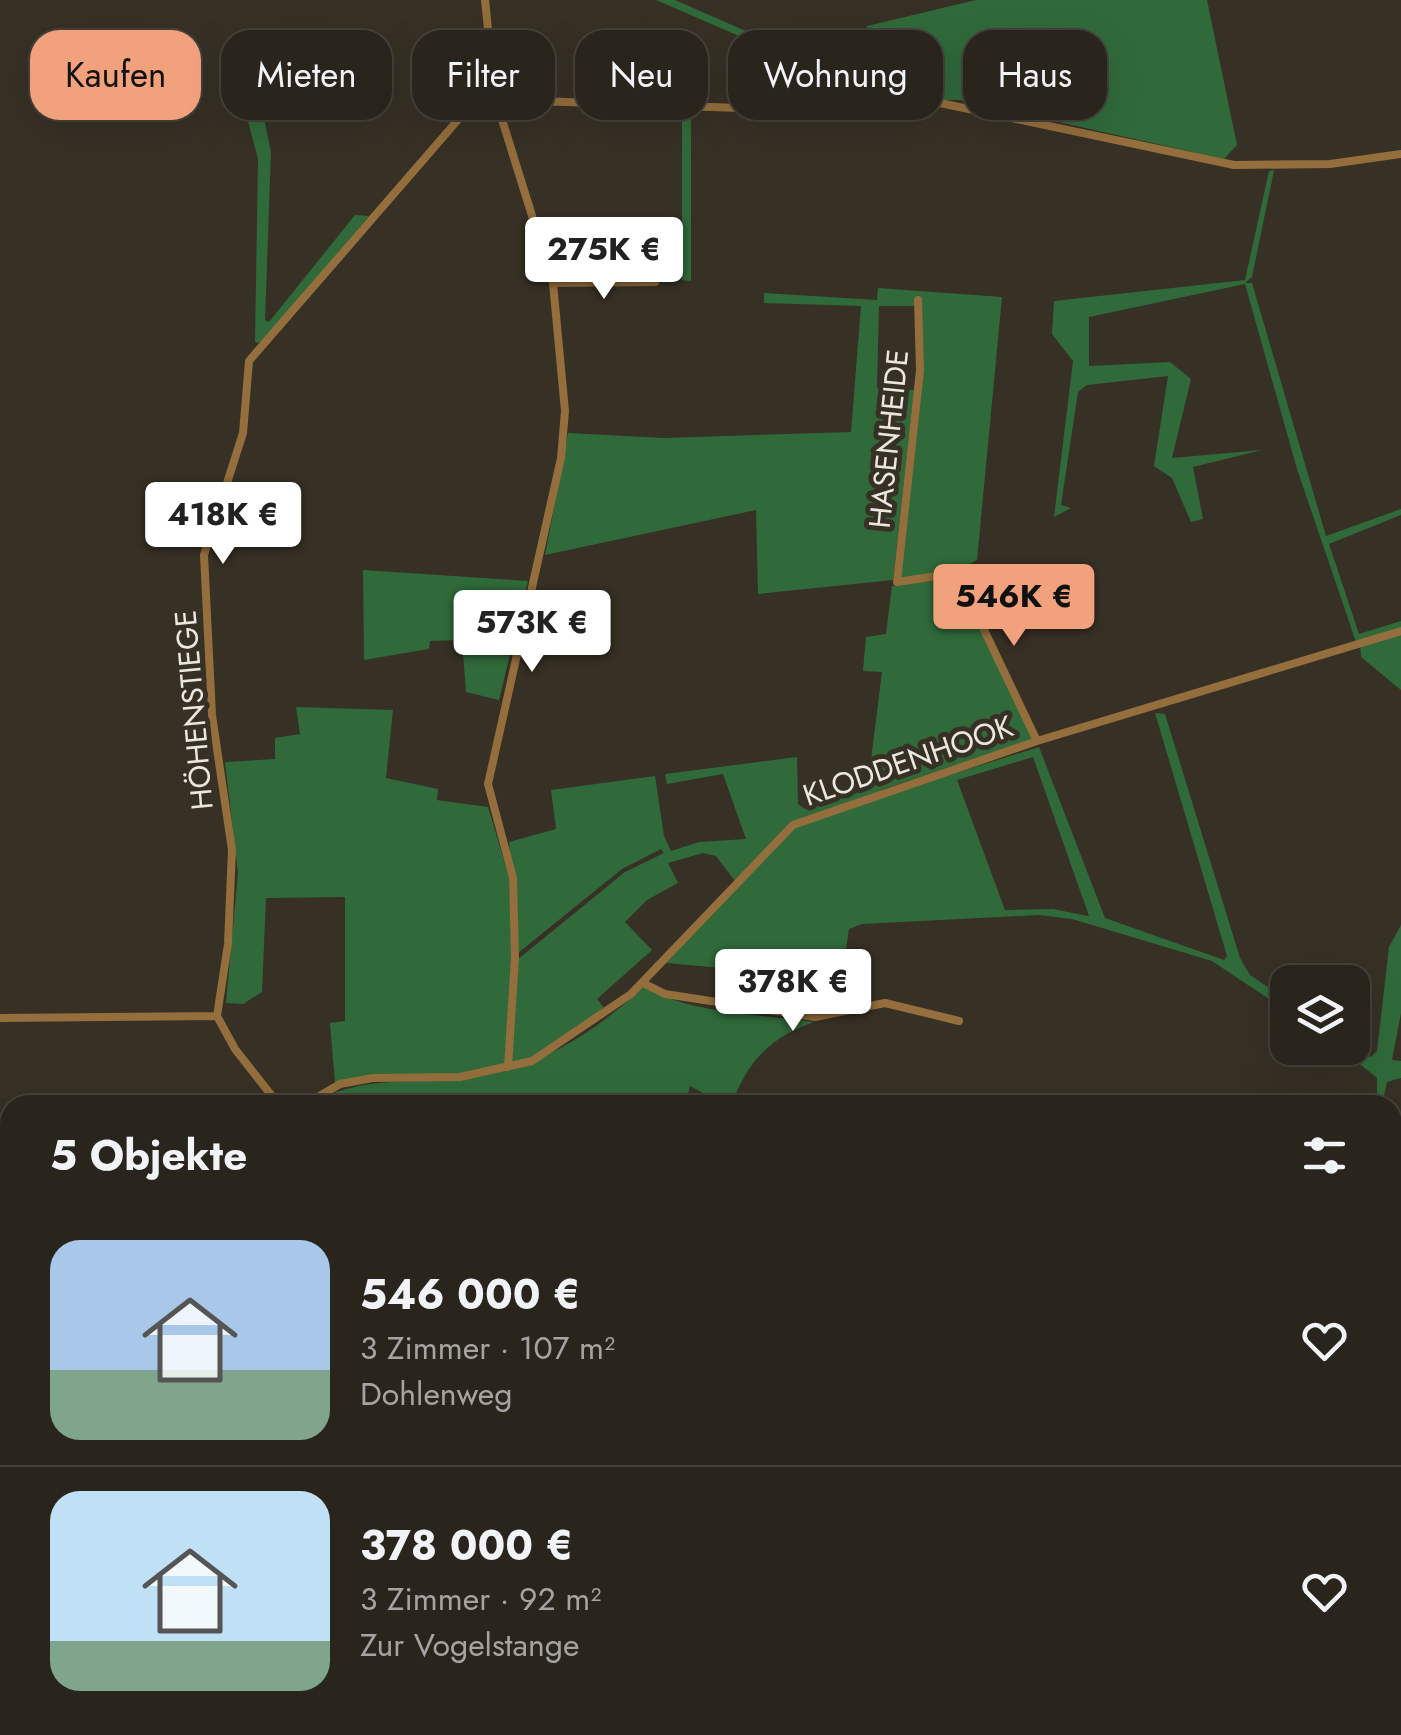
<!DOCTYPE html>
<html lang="de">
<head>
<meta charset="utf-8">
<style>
	:root { --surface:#29241c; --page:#353029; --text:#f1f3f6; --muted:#a5a4a3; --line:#45413b; --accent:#f1a17c }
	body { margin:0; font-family:Jost,sans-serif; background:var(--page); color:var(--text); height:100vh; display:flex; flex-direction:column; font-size:38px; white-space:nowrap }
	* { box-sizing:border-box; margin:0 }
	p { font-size:32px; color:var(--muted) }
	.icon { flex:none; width:55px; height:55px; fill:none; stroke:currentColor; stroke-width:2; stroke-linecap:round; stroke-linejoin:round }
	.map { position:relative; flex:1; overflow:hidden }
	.drawer { position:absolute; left:0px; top:1095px; width:1402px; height:640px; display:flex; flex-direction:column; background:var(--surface); border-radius:30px 30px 0 0; box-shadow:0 10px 40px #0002,0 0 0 2px var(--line) }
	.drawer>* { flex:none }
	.hud { position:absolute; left:30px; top:30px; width:1342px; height:90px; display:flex; gap:20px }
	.buttons { position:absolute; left:1270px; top:965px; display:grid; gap:20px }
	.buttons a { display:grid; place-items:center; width:100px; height:100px; border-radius:20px; background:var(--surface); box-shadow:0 10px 40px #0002,0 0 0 2px var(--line); font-size:50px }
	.price { position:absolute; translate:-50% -85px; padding:0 22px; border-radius:10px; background:#fff; color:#222; font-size:32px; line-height:65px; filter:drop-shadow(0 2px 5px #0008) }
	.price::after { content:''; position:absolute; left:50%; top:60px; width:30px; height:22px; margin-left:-15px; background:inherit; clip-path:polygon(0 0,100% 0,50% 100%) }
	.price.active { background:var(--accent); color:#111 }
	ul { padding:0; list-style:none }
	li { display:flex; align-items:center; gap:30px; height:250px; padding:0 50px }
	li+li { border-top:2px solid var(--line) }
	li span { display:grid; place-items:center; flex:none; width:280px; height:200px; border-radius:30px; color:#555 }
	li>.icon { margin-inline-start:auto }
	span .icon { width:120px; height:120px; fill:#fffc; stroke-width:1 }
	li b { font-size:42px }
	h2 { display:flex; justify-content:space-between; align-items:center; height:120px; padding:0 50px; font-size:42px }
	.pill { padding:0 35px; border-radius:30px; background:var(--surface); box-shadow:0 10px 40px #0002,0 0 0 2px var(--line); font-size:35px; line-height:90px }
	.pill.active { background:var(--accent); color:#111 }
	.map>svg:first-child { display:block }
</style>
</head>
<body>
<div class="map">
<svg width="1401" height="1735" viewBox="0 0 1401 1735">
	<rect width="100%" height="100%" fill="#373025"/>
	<path fill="#306a3a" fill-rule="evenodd" d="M656 0H675L748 32 758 98 750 99 745 45 739 36Z
		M976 0H1207L1237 145 1224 159 960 100H874L867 26Z
		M267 85 359 90 358 100 259 95 271 152 265 320 269 322 355 215 369 216 261 343 255 342 258 159 239 88Z
		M682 114H691V281L682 280Z
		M1274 170 1252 277 1245 283H1252L1326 536 1401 509V515L1329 544 1359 634 1401 621V690L1361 657 1360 641 1356 642 1297 469 1245 284 1089 317V366L1170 362 1191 379 1172 458 1262 450 1193 467 1203 519 1191 522 1172 478 1154 466 1168 376 1087 385 1078 392 1061 505 1071 508 1054 517 1073 361 1052 334 1054 301 1245 280 1269 171Z
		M878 288 1002 297 977 560 957 571 900 578 923 351 921 306H879L877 388 914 390 893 580 758 594 756 510 545 555 568 433 664 438 851 432 861 306 764 303V293L877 300Z
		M363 570 528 581 499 700 466 692 462 640 430 641 429 649 364 660Z
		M957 577 1033 739 881 790 879 797 1039 747 1105 918 1224 960 1227 956 1155 713 1165 714 1240 958 1250 975 1287 1000V1011L1212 961 1072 919 1039 915 862 924 849 929 837 1012 814 1014 741 1002 744 970 666 963 738 885 716 856 703 853 668 863 678 883 647 900 625 922 652 950 597 999 605 1009 531 1059 458 1074 335 1083 330 1023 345 1021V897L266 898 262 992 243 1004 226 1003 238 873 225 762 275 759V738L300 734 296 707 393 710 386 778 438 789 437 800 488 807 509 877 512 959 517 960 625 872 664 853 661 849 622 869 518 953 509 842 556 829 551 790 655 776 664 836 671 851 699 842 746 839 723 774 667 784 665 774 797 757 798 804 805 809 863 791 868 784 882 672 863 671 866 637 886 634 892 586ZM1033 757 1089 916H1088L1053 909 1005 910 957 780Z
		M1401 925V1013L1392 1060 1401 1061V1078L1387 1082 1382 1105H1377V1078L1340 1048 1353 1045 1371 1057 1377 1051 1389 947Z
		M644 987C692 1014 759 1014 814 1022 774 1036 751 1057 735 1096L751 1105 712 1098 690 1086 685 1105H308C366 1074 398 1085 459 1079 533 1072 590 1036 644 987Z
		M1393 1178 1401 1179V1388L1392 1386Z
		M415 1725H559L533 1735H413Z"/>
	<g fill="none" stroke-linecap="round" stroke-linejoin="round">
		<path stroke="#946e3c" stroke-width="8" d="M485 0 495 97 553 283 565 411 561 458 488 784 513 878 515 958 508 1067
			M553 283 655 282
			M918 300 920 370 897 582 957 573 1037 741
			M643 983 665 994 815 1017 885 1003 959 1021
			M0 1018 217 1016
			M279 1105 235 1049 217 1016 228 944 232 850 212 715 204 555 243 433 249 361 476 99 739 108 940 103 1234 165 1330 164 1401 154
			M304 1105 340 1084 373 1078 460 1077 532 1061 631 994 793 825 1037 741 1401 631
			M1392 1665 1401 1659
			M1049 1725 1074 1735
			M0 1735 10 1700
			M406 1735 407 1725
			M608 1735 621 1725
			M1355 1735 1360 1725"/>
	</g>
	<g text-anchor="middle" stroke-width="10" stroke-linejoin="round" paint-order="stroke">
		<g font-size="30" fill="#ece8e1" stroke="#373025">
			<text transform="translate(889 439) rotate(-84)" y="10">HASENHEIDE</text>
			<text transform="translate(194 710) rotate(-95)" y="10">HÖHENSTIEGE</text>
			<text transform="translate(908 761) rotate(-19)" y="10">KLODDENHOOK</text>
		</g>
	</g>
</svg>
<div class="buttons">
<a><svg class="icon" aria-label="layers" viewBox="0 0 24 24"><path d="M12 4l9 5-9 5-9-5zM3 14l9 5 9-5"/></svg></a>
</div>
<b class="price" style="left:604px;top:302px">275K €</b>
<b class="price" style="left:223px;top:567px">418K €</b>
<b class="price active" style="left:1014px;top:649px">546K €</b>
<b class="price" style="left:532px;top:675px">573K €</b>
<b class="price" style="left:793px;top:1034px">378K €</b>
<div class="hud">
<a class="pill active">Kaufen</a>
<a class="pill">Mieten</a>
<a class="pill">Filter</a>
<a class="pill">Neu</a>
<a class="pill">Wohnung</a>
<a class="pill">Haus</a>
</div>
<section class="drawer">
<h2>5 Objekte<svg class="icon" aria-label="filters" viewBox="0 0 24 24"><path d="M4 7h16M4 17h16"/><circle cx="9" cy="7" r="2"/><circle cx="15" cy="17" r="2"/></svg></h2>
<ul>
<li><span style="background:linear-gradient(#a9c7e8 65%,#7fa58c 0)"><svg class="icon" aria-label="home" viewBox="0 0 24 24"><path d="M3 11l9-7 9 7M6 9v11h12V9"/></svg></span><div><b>546 000 €</b><p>3 Zimmer · 107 m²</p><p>Dohlenweg</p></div><svg class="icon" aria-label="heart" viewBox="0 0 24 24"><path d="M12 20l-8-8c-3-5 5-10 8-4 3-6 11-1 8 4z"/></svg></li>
<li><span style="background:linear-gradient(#bfe0f5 75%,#7fa58c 0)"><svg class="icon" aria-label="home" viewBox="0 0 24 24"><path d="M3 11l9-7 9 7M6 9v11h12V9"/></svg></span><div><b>378 000 €</b><p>3 Zimmer · 92 m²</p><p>Zur Vogelstange</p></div><svg class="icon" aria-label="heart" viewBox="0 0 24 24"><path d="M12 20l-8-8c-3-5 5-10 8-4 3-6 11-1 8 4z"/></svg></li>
</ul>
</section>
</div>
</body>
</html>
